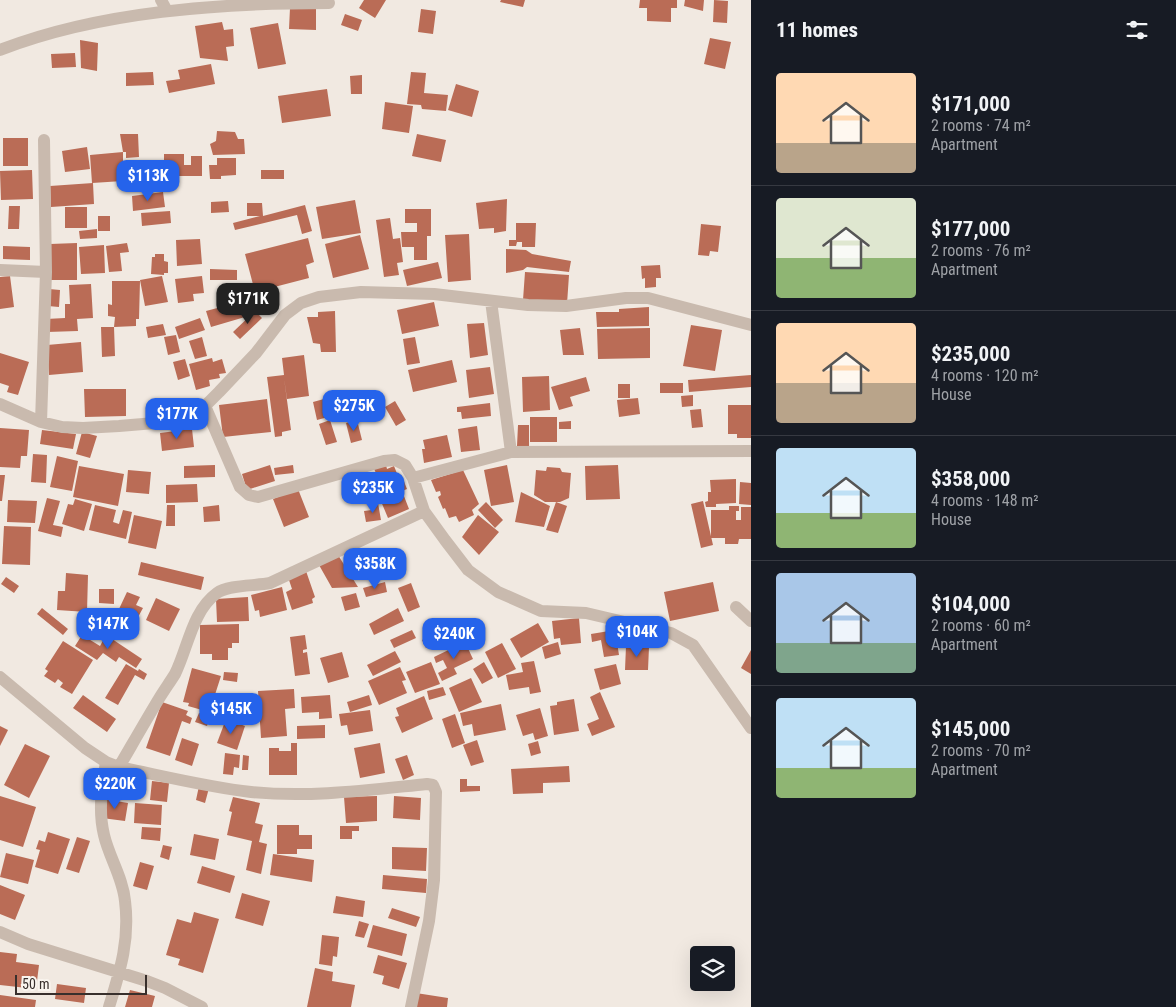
<!DOCTYPE html>
<html lang="en">
<head>
<meta charset="utf-8">
<style>
	:root { --surface:#171b24; --page:#20242c; --text:#f1f3f6; --muted:#9ea1a6; --line:#363941; --accent:#2563eb }
	body { margin:0; font-family:"Roboto Condensed",sans-serif; background:var(--page); color:var(--text); height:100vh; display:flex; flex-direction:column; font-size:19px; white-space:nowrap }
	* { box-sizing:border-box; margin:0 }
	p { font-size:16px; color:var(--muted) }
	.icon { flex:none; width:28px; height:28px; fill:none; stroke:currentColor; stroke-width:2; stroke-linecap:round; stroke-linejoin:round }
	.map { position:relative; flex:1; overflow:hidden }
	.panel { display:flex; flex-direction:column; background:var(--surface); width:425px }
	.panel>* { flex:none }
	.controls { position:absolute; left:690px; top:946px; display:grid; gap:10px }
	.controls a { display:grid; place-items:center; width:45px; height:45px; border-radius:5px; background:var(--surface); box-shadow:0 5px 20px #0002; font-size:25px }
	.scale { position:absolute; left:15px; bottom:12px; width:132px; box-sizing:border-box; padding-left:5px; border:2px solid #382f2c; border-top:0; font-size:14px; line-height:18px; white-space:nowrap; color:#382f2c; -webkit-text-stroke:4px #f9f4ee; paint-order:stroke }
	.price { position:absolute; translate:-50% -42px; padding:0 11px; border-radius:10px; background:var(--accent); color:#fff; font-size:16px; line-height:32px; filter:drop-shadow(0 1px 2px #0008) }
	.price::after { content:''; position:absolute; left:50%; top:30px; width:15px; height:11px; margin-left:-8px; background:inherit; clip-path:polygon(0 0,100% 0,50% 100%) }
	.price.on { background:#222; color:#fff }
	ul { padding:0; list-style:none }
	li { display:flex; align-items:center; gap:15px; height:125px; padding:0 25px }
	li+li { border-top:1px solid var(--line) }
	li span { display:grid; place-items:center; flex:none; width:140px; height:100px; border-radius:5px; color:#555 }
	li>.icon { margin-inline-start:auto }
	span .icon { width:60px; height:60px; fill:#fffc; stroke-width:1 }
	li b { font-size:21px }
	h2 { display:flex; justify-content:space-between; align-items:center; height:60px; padding:0 25px; font-size:21px }
	main { display:flex; flex:1; min-height:0 }
	.map>svg:first-child { display:block }
</style>
</head>
<body>
<main>
<div class="map">
<svg width="751" height="1007" viewBox="0 0 751 1007">
	<rect width="100%" height="100%" fill="#f1e9e1"/>
	<path fill="#ba6c56" d="M364 0H386L375 18 359 8Z
		M501 0H525L523 7 500 2Z
		M640 0H677V8H671V22L647 21V8H639Z
		M685 0H704L703 11 684 6Z
		M714 0 728 1 727 23 713 22Z
		M290 8 316 9V30L289 29Z
		M421 9 436 11 433 34 418 32Z
		M345 14 362 20 358 31 341 25Z
		M222 22 224 30 233 29 234 46 226 47 228 61 200 58 195 26Z
		M278 23 286 64 258 69 250 28Z
		M710 38 731 42 725 69 704 64Z
		M80 40 98 43 97 71 81 68Z
		M75 53 76 67 52 68 51 54Z
		M211 64 215 84 169 93 166 81 180 79 178 70Z
		M153 72 154 85 126 86V73Z
		M411 72 426 73 424 93 448 95 446 111 422 109 421 105 407 104Z
		M362 75V94H351L350 76Z
		M456 84 479 91 472 117 448 110Z
		M327 89 331 116 282 123 278 96Z
		M385 102 413 106 409 133 382 129Z
		M217 131 235 132 238 139H244L245 154 213 155 210 144 216 141Z
		M120 134H138L139 157 126 158V152H123Z
		M417 134 446 140 441 162 412 156Z
		M3 138H28V166H3Z
		M87 147 90 169 65 172 62 151Z
		M123 152V181L92 183 90 155Z
		M164 154H184V165H191V156H202V176H169V165H164Z
		M217 158H236V175L221 176V179H210L209 165H217Z
		M139 161 158 162 157 188H138Z
		M32 170 33 199 1 200 0 171Z
		M261 170H284V179H261Z
		M93 183 94 204 51 207 50 186Z
		M163 192 165 207 133 211 132 196Z
		M507 199 506 231 494 233V228L479 229 476 203Z
		M355 200 361 233 322 239 316 207Z
		M228 201 229 212 211 213V202Z
		M247 203H262L263 216 305 205 312 231 302 234 297 215 235 230 233 223 260 216H247Z
		M9 206H20L19 229H8Z
		M65 207H87V228H65Z
		M405 209H431V236H427V260H414V247H402L401 232H417V223H405Z
		M170 211 171 223 142 226 141 213Z
		M98 216H110V231H98Z
		M390 218 393 239 400 238 403 262 397 263 399 275 384 277 376 220Z
		M516 223H536L535 247H522V242H517L516 246H509V240H516Z
		M701 224 721 226 718 252 710 251 709 256 698 255Z
		M97 229V238L80 239 79 231Z
		M469 234 471 280 448 282 445 235Z
		M360 235 369 269 333 278 325 244Z
		M308 238 314 262 306 265 309 278 255 292 245 254Z
		M200 239 202 264 177 266 176 240Z
		M77 243V280H50V244Z
		M127 243 129 252 120 253 122 271 109 272 106 246Z
		M104 245 105 273 81 274 79 247Z
		M3 246 30 247V260L3 259Z
		M506 249 526 250 532 254 571 261 569 272 527 267 523 270 506 273Z
		M155 254H164V261L168 262V273H164V275L151 274 152 257H155Z
		M438 262 442 278 407 286 403 270Z
		M660 265 661 278H656V287L645 288V278L642 279 641 266Z
		M210 269 237 270V280H210Z
		M525 272 569 275 567 304 523 300Z
		M10 276 14 307 0 309V277Z
		M162 276 168 302 145 306 140 280Z
		M202 276 204 293 193 294 194 301 178 303 175 279Z
		M112 281H140L139 319H136V326L114 327 115 317 108 316V304L112 305Z
		M91 284 93 318 77 319 78 331 47 332 46 319 65 318V304H70L69 285Z
		M49 289 60 290 59 307 48 306Z
		M240 302 245 317 211 327 206 311Z
		M434 302 439 326 402 334 397 310Z
		M649 307V326L597 327 596 312H619V309Z
		M255 311 262 318 240 339 233 332Z
		M335 311 336 352H321L320 344 313 343 307 317H318V312Z
		M200 318 205 330 179 339 175 327Z
		M484 323 488 355 470 358 467 324Z
		M163 324 166 335 148 338 146 327Z
		M691 325 722 330 715 371 683 366Z
		M101 327H114L115 356 102 357Z
		M580 328 584 355H563L560 330Z
		M650 328V358L598 359 597 329Z
		M176 335 180 352 168 355 164 337Z
		M202 337 207 356 195 359 189 341Z
		M415 337 420 363 407 365 403 339Z
		M81 342 83 372 49 375 47 345Z
		M0 353 29 362 18 395 7 392 9 386 0 383Z
		M304 355 309 396 287 399 284 378 291 430 282 432V436L275 437 267 377 284 375 282 358Z
		M212 358 213 362 222 359 226 373 219 374 220 378 209 380 210 386 196 390 189 364Z
		M185 359 190 376 178 380 173 362Z
		M452 360 457 382 413 392 408 370Z
		M490 367 494 394 469 398 466 370Z
		M751 375V387L689 392 688 380Z
		M549 376 550 410 523 412 522 377Z
		M586 377 590 391 570 397 573 406 559 410 551 387Z
		M660 383H683V393H660Z
		M618 384H630V398H618Z
		M84 389H126V416L85 417Z
		M693 395V406L682 407 681 396Z
		M638 398 640 414 619 417 617 400Z
		M267 399 271 432 223 437 219 405Z
		M324 399 328 417 317 420 313 402Z
		M395 401 406 420 396 426 385 407Z
		M490 403 491 416 462 419 461 412H457V407Z
		M728 405H751V438H737V434H728Z
		M701 409 703 427 692 428 690 410Z
		M530 417H557V442H530Z
		M330 420 337 442 326 445 319 424Z
		M357 420 362 440 351 443 346 423Z
		M571 421V429H559V422Z
		M518 425H529V447L517 446Z
		M477 426 480 450 461 452 458 429Z
		M0 428 29 430 27 456H21L20 468 0 467Z
		M192 429 194 447 162 451 160 433Z
		M42 430 76 434 73 449 40 444Z
		M82 432 97 436 90 458 76 454Z
		M447 435 452 457 424 463 422 449H425L423 440Z
		M33 454 47 455 46 483 31 482Z
		M57 456 78 461 72 491 50 487Z
		M215 465V477L184 478V466Z
		M270 465 275 481 247 490 242 474Z
		M293 465 294 473 275 475 274 468Z
		M386 465 387 469 394 466 400 481 403 479 407 489 402 491 409 509 388 518 370 475 376 473 374 469Z
		M507 465 514 502 491 506 484 470Z
		M618 465 620 499 586 500 585 466Z
		M79 466 124 474 118 506 73 497Z
		M547 467 560 468 562 472 571 473 569 498 560 502H556L567 506 558 533 546 530 556 502H545L534 495 536 470 546 471Z
		M128 470 151 472 149 494 126 492Z
		M463 470 479 504 472 510 474 515 459 522 456 516 449 518 445 508 443 509 438 497 441 495 440 491 436 492 431 480Z
		M0 475H5L2 501H0Z
		M736 479V503L716 504V507H706L705 502 708 501V492H711L710 480Z
		M740 482 751 483V505L739 504Z
		M197 484 198 502 166 503V485Z
		M298 489 309 517 284 527 273 499Z
		M521 492 550 506 544 527 515 522Z
		M47 498 60 501 53 525 63 527 61 537 38 531Z
		M75 499 92 504 84 531 62 524 68 504 73 505Z
		M8 500 37 501 35 523 7 522Z
		M703 501 713 545 701 548 691 504Z
		M486 502 503 520 495 528 478 510Z
		M378 503 381 520 366 522 364 511 372 510 371 504Z
		M95 505 116 510 113 522 119 524 123 510 132 512 126 539 89 530Z
		M167 505H175V526H166Z
		M219 505 220 521 204 522 203 507Z
		M729 506H739V511H736V520H741V507H751V539H739L738 544H725V538H711V510H729Z
		M134 515 162 521 156 549 128 543Z
		M478 515 499 532 479 555 462 537Z
		M4 526 31 527 30 565 2 564Z
		M338 555 358 587 332 588 319 565Z
		M141 562 204 577 201 590 138 575Z
		M306 571 315 597 312 599 313 603 292 610 286 592 292 589 288 577Z
		M66 573 88 575 87 612 57 610 58 591H65Z
		M6 577 19 586 14 593 1 584Z
		M385 582 387 592 366 597 363 588Z
		M713 582 719 611 670 621 664 592Z
		M411 583 420 607 408 612 398 588Z
		M282 587 287 610 260 617 259 610 255 611 251 595Z
		M99 589H114V604L99 603Z
		M127 592 140 597 136 605 143 608 137 619 119 609Z
		M356 593 360 607 345 611 341 597Z
		M248 597 249 621 217 622 216 599Z
		M156 598 180 609 169 631 146 620Z
		M42 608 68 629 63 635 37 614Z
		M398 608 404 621 374 635 369 624Z
		M579 618 581 643 561 645 560 638 554 639 552 621Z
		M538 623 549 642 521 658 510 639Z
		M239 624V643H232V648H228V660H212V654H200V625Z
		M412 630 416 638 394 648 390 640Z
		M615 630 619 655 604 657 601 640 592 642 591 634Z
		M437 631 442 639 426 648 422 640Z
		M82 635 100 646 106 635 142 659 136 668 119 657 116 662 103 653 97 660 75 646Z
		M305 635 307 649 303 650V653L307 652 310 674 295 676 290 637Z
		M63 641 93 660 72 694 60 687 63 683 58 679 55 683 44 676 48 671 45 669Z
		M465 642 473 659 454 668 457 674 442 681 438 673 447 668 443 660 436 663 434 657Z
		M558 642 561 654 545 659 542 647Z
		M502 643 516 669 498 678 485 652Z
		M626 646 649 647 648 670H625Z
		M751 650V674L741 668Z
		M395 651 401 662 373 676 367 665Z
		M342 652 349 677 328 683 320 658Z
		M534 661 541 692 530 694 529 687 509 690 506 675 523 672 521 663Z
		M431 662 440 684 415 693 406 672Z
		M484 662 493 678 482 684 473 669Z
		M126 664 138 671 139 669 147 674 144 680 135 675 118 705 105 698Z
		M616 664 621 684 600 690 594 669Z
		M400 667 406 680 402 681 407 693 379 705 368 681Z
		M192 668 221 676 211 707 204 705 202 710 188 706 189 703 183 702Z
		M224 672 238 673 237 682 223 680Z
		M471 678 482 702 459 712 449 688Z
		M443 687 446 695 429 700 427 691Z
		M294 689 295 708 285 709 287 736 261 738 258 691Z
		M600 692 615 727 592 736 587 724 599 719 590 697Z
		M83 695 116 719 107 732 73 708Z
		M330 695 332 718 319 719V712L302 713 301 697Z
		M369 695 372 705 350 712 347 702Z
		M424 696 433 719 402 733 395 717 399 716 396 708Z
		M574 699 579 731 554 735 550 706 557 705V702Z
		M162 702 188 711 186 715 192 718 190 724 182 721 170 756 146 748Z
		M217 703 231 706 229 717 215 713Z
		M501 704 506 730 474 736 472 724 463 726 460 713Z
		M540 708 548 736 535 740 533 733 523 736 516 715Z
		M236 709 252 713 249 722 233 718Z
		M370 710 373 731 349 735 347 725 341 726 339 714Z
		M199 713 210 717 207 726 195 722Z
		M455 714 465 743 452 748 442 719Z
		M226 719 245 726 237 750 217 743Z
		M325 725V738L297 739V726Z
		M0 726 8 730 0 746Z
		M182 738 199 744 192 766 175 760Z
		M477 740 484 762 471 766 463 745Z
		M538 741 541 753 531 756 528 744Z
		M291 743H297V775H269V748H279V751H291Z
		M380 743 385 773 360 778 354 748Z
		M25 744 50 756 29 798 4 785Z
		M225 753 240 755 239 768 234 767 233 775 223 774Z
		M243 755 249 756 248 770H242Z
		M407 755 414 775 403 780 395 759Z
		M569 766 570 782 543 783V793L513 794 511 769Z
		M460 779H467V786H480V791L460 792Z
		M152 781 169 783 167 802 150 800Z
		M199 786 209 788 205 803 196 800Z
		M0 796 36 807 23 847 0 840Z
		M377 796V821L346 823 344 797Z
		M394 796 421 798 420 820 393 818Z
		M233 797 260 803 255 823 263 825 259 842 267 844 261 874 246 870 252 841 227 835 232 812 229 811Z
		M104 799 128 803 125 821 102 818Z
		M135 803 162 805 161 825 134 823Z
		M277 825H299V835H312V849H297V854H277Z
		M340 826H359V831H352V839H340Z
		M142 827 161 828 160 841 141 839Z
		M48 832 70 839 58 874 35 867 40 850 36 849 39 840 45 842Z
		M194 834 219 839 215 860 190 855Z
		M77 837 90 841 79 873 66 869Z
		M163 845 172 847 169 860 160 857Z
		M392 847 427 848 426 871 392 869Z
		M6 853 34 860 28 884 0 877Z
		M273 854 314 860 312 882 270 875Z
		M140 862 154 866 147 890 133 886Z
		M202 866 235 876 230 893 197 883Z
		M383 875 427 879 426 893 382 889Z
		M0 885 25 895 15 920 0 914Z
		M242 893 270 901 263 926 235 918Z
		M336 896 365 901 363 917 333 913Z
		M392 908 420 917 416 927 388 918Z
		M194 912 219 919 203 973 178 965 180 959 166 955 177 919 191 923Z
		M359 921 369 924 364 938 355 936Z
		M373 925 407 934 402 956 367 947Z
		M322 935 339 937 337 957 333 956 332 966 319 964Z
		M0 952 17 954 16 962 39 965 36 989 0 985Z
		M378 955 407 963 399 989 382 984 384 976 373 973Z
		M315 968 333 972 332 981 355 985 351 1007H307Z
		M57 984 86 988 84 1003 55 999Z
		M130 990 155 996 152 1007H125Z
		M416 993 448 998 447 1007H414Z
		M0 995 36 1000 35 1007H0Z"/>
	<g fill="none" stroke-linecap="round" stroke-linejoin="round">
		<path stroke="#c9baae" stroke-width="12" d="M161 0 167 11
			M0 50C100 11 222 3 329 3
			M0 270 46 272
			M491 301 511 452
			M0 404 41 422 62 427 83 428 119 426 167 422 187 418 205 406 219 392 256 353 285 315 301 303 319 297 361 292 434 294 528 305 566 306 626 298H648L751 325
			M205 406 240 487 249 495 258 497 384 461 395 460 405 465 413 478 424 511 445 540 468 570 498 592 541 611 586 613 671 633 693 645 751 728
			M41 422 46 272 44 140
			M413 478 511 452 751 451
			M736 607 751 621
			M0 677 85 748 106 762 119 767C163 776 207 787 251 792 310 798 368 790 427 784L433 785 436 792 434 880 429 921 411 1007
			M106 762C102 787 98 810 104 835 109 857 123 878 125 901 130 940 120 971 109 1007
			M119 767C133 743 146 720 160 697 165 689 170 682 175 674 188 648 192 611 217 593 228 585 255 586 270 583L424 511
			M0 932 28 944 147 981 165 988 202 1007"/>
	</g>
</svg>
<div class="controls">
<a><svg class="icon" aria-label="layers" viewBox="0 0 24 24"><path d="M12 4l9 5-9 5-9-5zM3 14l9 5 9-5"/></svg></a>
</div>
<div class="scale">50 m</div>
<b class="price" style="left:148px;top:202px">$113K</b>
<b class="price on" style="left:248px;top:325px">$171K</b>
<b class="price" style="left:354px;top:432px">$275K</b>
<b class="price" style="left:177px;top:440px">$177K</b>
<b class="price" style="left:373px;top:514px">$235K</b>
<b class="price" style="left:375px;top:590px">$358K</b>
<b class="price" style="left:108px;top:650px">$147K</b>
<b class="price" style="left:637px;top:658px">$104K</b>
<b class="price" style="left:454px;top:660px">$240K</b>
<b class="price" style="left:231px;top:735px">$145K</b>
<b class="price" style="left:115px;top:810px">$220K</b>
</div>
<section class="panel">
<h2>11 homes<svg class="icon" aria-label="filters" viewBox="0 0 24 24"><path d="M4 7h16M4 17h16"/><circle cx="9" cy="7" r="2"/><circle cx="15" cy="17" r="2"/></svg></h2>
<ul>
<li><span style="background:linear-gradient(#ffd9b3 70%,#b9a48a 0)"><svg class="icon" aria-label="home" viewBox="0 0 24 24"><path d="M3 11l9-7 9 7M6 9v11h12V9"/></svg></span><div><b>$171,000</b><p>2 rooms · 74 m²</p><p>Apartment</p></div></li>
<li><span style="background:linear-gradient(#dfe7d0 60%,#8fb573 0)"><svg class="icon" aria-label="home" viewBox="0 0 24 24"><path d="M3 11l9-7 9 7M6 9v11h12V9"/></svg></span><div><b>$177,000</b><p>2 rooms · 76 m²</p><p>Apartment</p></div></li>
<li><span style="background:linear-gradient(#ffd9b3 60%,#b9a48a 0)"><svg class="icon" aria-label="home" viewBox="0 0 24 24"><path d="M3 11l9-7 9 7M6 9v11h12V9"/></svg></span><div><b>$235,000</b><p>4 rooms · 120 m²</p><p>House</p></div></li>
<li><span style="background:linear-gradient(#bfe0f5 65%,#8fb573 0)"><svg class="icon" aria-label="home" viewBox="0 0 24 24"><path d="M3 11l9-7 9 7M6 9v11h12V9"/></svg></span><div><b>$358,000</b><p>4 rooms · 148 m²</p><p>House</p></div></li>
<li><span style="background:linear-gradient(#a9c7e8 70%,#7fa58c 0)"><svg class="icon" aria-label="home" viewBox="0 0 24 24"><path d="M3 11l9-7 9 7M6 9v11h12V9"/></svg></span><div><b>$104,000</b><p>2 rooms · 60 m²</p><p>Apartment</p></div></li>
<li><span style="background:linear-gradient(#bfe0f5 70%,#8fb573 0)"><svg class="icon" aria-label="home" viewBox="0 0 24 24"><path d="M3 11l9-7 9 7M6 9v11h12V9"/></svg></span><div><b>$145,000</b><p>2 rooms · 70 m²</p><p>Apartment</p></div></li>
</ul>
</section>
</main>
</body>
</html>
